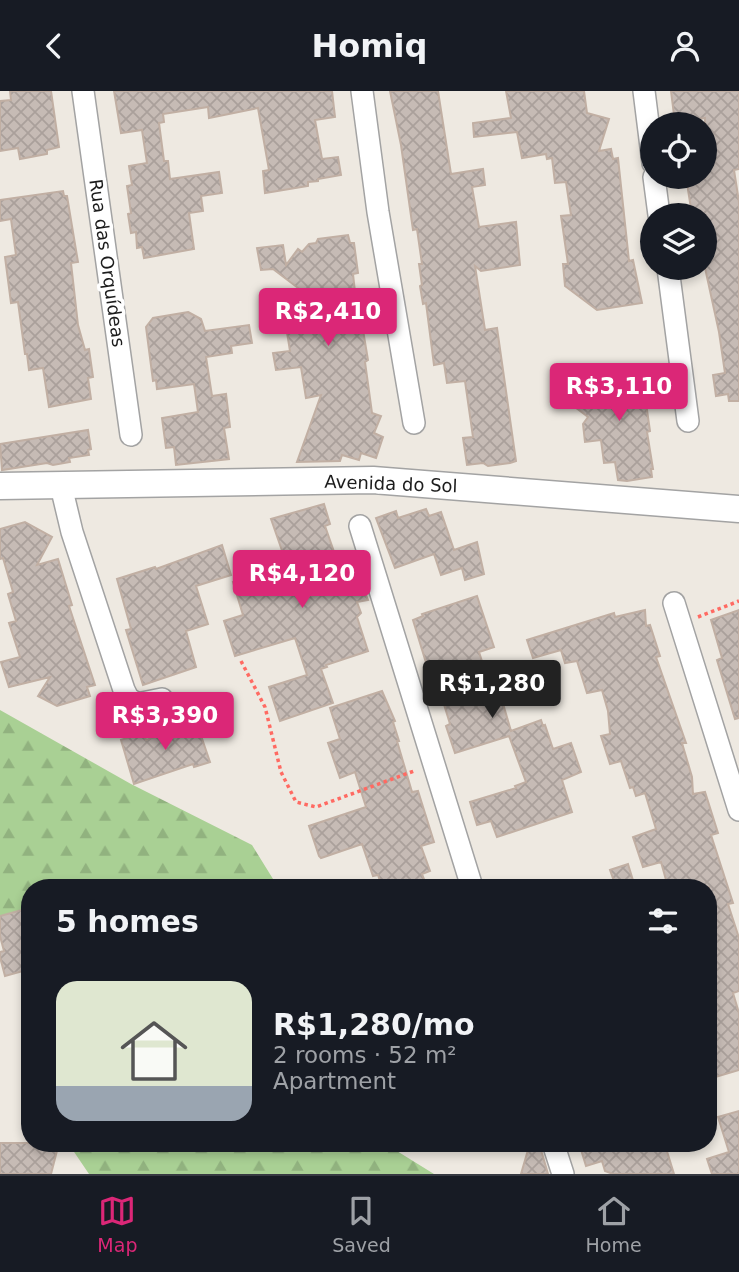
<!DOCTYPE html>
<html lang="en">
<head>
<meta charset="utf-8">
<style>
	:root { --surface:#171b24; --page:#242831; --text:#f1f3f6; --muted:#9ea1a6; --line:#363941; --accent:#db2777 }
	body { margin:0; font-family:"DejaVu Sans",sans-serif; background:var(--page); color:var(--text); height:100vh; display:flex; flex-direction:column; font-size:26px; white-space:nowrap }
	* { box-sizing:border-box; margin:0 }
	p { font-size:23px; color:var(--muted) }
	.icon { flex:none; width:38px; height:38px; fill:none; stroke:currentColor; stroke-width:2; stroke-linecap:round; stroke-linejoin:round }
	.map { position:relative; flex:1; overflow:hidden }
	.sheet { position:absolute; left:21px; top:788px; width:696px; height:273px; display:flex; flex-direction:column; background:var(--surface); border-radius:28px; box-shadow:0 4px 10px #0003 }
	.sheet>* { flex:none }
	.controls { position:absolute; left:640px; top:21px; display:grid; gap:14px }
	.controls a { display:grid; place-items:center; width:77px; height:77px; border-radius:50%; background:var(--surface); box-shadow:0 4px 10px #0003; font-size:35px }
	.price { position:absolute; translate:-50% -60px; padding:0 16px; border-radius:7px; background:var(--accent); color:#fff; font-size:23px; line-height:46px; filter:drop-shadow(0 2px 4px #0008) }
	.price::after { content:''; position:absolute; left:50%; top:42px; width:21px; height:16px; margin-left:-10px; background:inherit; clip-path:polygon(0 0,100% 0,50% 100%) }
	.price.active { background:#222; color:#fff }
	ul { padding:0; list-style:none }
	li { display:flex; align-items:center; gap:21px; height:175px; padding:0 35px }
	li+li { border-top:2px solid var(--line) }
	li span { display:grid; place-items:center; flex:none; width:196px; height:140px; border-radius:21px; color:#555 }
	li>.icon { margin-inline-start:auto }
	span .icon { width:84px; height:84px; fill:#fffc; stroke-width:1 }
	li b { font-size:30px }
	h2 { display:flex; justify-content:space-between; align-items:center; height:84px; padding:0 35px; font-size:30px }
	header { display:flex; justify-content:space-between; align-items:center; height:91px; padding:0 35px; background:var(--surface); font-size:32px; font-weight:700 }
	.menu { display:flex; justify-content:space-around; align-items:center; height:98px; border-top:2px solid var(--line); background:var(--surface); font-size:19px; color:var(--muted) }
	.menu a { display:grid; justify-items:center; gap:4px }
	.menu .active { color:var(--accent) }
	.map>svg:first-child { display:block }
</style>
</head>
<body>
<header><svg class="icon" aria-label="back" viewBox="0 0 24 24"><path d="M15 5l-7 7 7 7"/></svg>Homiq<svg class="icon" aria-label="person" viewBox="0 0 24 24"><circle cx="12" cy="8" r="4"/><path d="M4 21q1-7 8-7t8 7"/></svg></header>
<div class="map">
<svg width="739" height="1083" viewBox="0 0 739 1083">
	<defs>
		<pattern id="forest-firs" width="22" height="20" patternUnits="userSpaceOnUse" patternTransform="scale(1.75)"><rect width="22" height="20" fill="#a9d094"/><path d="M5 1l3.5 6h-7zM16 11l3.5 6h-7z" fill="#91b27f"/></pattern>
		<pattern id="building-cross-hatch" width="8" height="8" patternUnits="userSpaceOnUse" patternTransform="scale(1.75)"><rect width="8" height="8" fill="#c6bbb5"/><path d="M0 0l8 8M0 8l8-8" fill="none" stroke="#aaa09b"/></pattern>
	</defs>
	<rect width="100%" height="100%" fill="#eee9e1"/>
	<path fill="url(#forest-firs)" d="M0 619 131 693 252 754 278 796H30V869L0 845Z
		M68 1052H384L434 1083H89Z"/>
	<path fill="url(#building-cross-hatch)" stroke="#c1afa3" stroke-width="2" d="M10 0H51L59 56 47 59V63L20 68 18 57 0 60V10L11 9Z
		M114 0H332L335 26 315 29 322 68 338 66 341 84 318 88V90L308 91V95L265 102 263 80 269 79 258 17 209 27 208 16 163 23 164 31 159 32 164 70H168L170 88 219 81 222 102 201 105 203 120 189 122 194 158 144 167 142 156 137 157 136 141 131 142 128 123 131 122 127 95 132 94 129 75 147 72 142 39 121 42Z
		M390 0H438L451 83 483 78 485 94 472 96 479 136 516 131 520 174 481 180 475 175 485 239 497 237 516 370 510 372 488 375 483 372 467 374 463 347 473 346 465 290 447 292 444 272 434 274 426 212 423 213 420 195 422 194 419 173H422L417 138 413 139 401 54Z
		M506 0H584L587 22 609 28 599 60 611 58 613 68 618 67 629 170 633 169 642 212 597 219 565 195 563 173H568L561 125 571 124 566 91 555 92 552 67 547 68 546 63 522 67 517 41 474 46 473 32 511 27Z
		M671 0H739V78L734 79 739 111V310H729L728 303 716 305 713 284 725 282 719 241 705 177V124H692L686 86H705V27L675 32Z
		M63 100 64 105H67L78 171 71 172 78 234 85 259 89 258 93 286 88 287 91 308 49 316 43 277 29 279 27 263H25L18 211 11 212 5 166 16 164 11 128 0 130V109Z
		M348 144 350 152H354L358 182 353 183 358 227H361L368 269 365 271 372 322 381 325 374 342 383 346 376 367 361 362 359 369 342 364 340 370 297 371 321 304 306 307 301 276 276 279 273 262 290 260 282 210 310 206 273 178 261 179 257 157 283 154 286 174 298 158 302 161 309 153 316 152 318 148Z
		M188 221 201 228 205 240 249 234 252 252 231 255 232 262 206 266 212 305 226 303 230 336 224 337 229 368 176 374 174 356 166 357 162 327 198 321 194 293 157 298 156 289 153 290 146 236 153 227Z
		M617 279 630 289 633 286 654 302 646 312 650 340 647 341 653 378H651L652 386 627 390 618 389 615 371 604 372 601 349 585 351 583 333 588 326 575 316 578 312 574 308 593 282 607 292Z
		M88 339 91 358 88 359 89 364 69 367 70 371 53 374 47 372 2 379 0 353Z
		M324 413 330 433 325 435 339 475 353 471 368 509 357 511 361 522 357 526 368 560 326 574 327 576 321 578 333 612 280 630 269 596 307 584 295 547 235 565 224 530 243 524 233 491 287 474 271 428Z
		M426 418 429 425 441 421 454 459 477 451 484 483 465 489 462 477 441 484 434 463 395 477 376 427 396 420 398 427Z
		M25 431 52 446 37 474 58 468 72 514 69 515 95 594 87 596 90 605 57 615 38 605 50 586 9 596 1 571 20 566 9 532 16 530 8 503 13 501 3 467 0 468V438Z
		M222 454 231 484 196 495 208 533 186 540 196 576 143 594 126 539 131 538 117 488 155 476 156 478Z
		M477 505 494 556 479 561 492 601 499 599 511 640 541 629 543 635 545 634 553 658 571 652 581 681 562 689 572 721 497 746 491 730 477 734 470 711 516 697 515 695 526 691 509 645 455 662 446 635 450 633 435 584 431 588 413 529 423 525 422 523Z
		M645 519 646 535 650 534 660 565 656 566 686 652H682L692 686 693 703 705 701 718 742 711 744 733 812 728 813 739 847V900L733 902 739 922V979L709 988V796H668L661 771 643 776 633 746 656 738 645 702 636 705 633 696 630 697 621 670 610 673 601 645 610 643 608 620 602 599 587 602 577 570 565 572 561 559 533 567 527 549 614 522 615 526Z
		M739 519V627L735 628 717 569 722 567 711 529Z
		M382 600 395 630 393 631 399 650H397L412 701 418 700 434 751 421 755 430 780 422 783 427 796H382L378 784 373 785 362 753 321 767 319 765 309 735 366 716 355 681 340 687 328 652 340 648 330 617Z
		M195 627 210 671 194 676 193 673 134 693 121 649 143 642 146 649 182 637 180 632Z
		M628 773 635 796H616L610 779Z
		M22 819 24 825 30 824V878L5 885 0 866V861L4 860 0 845V825Z
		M739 1020V1083H712L707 1068 729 1061 718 1026Z
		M0 1052H59L51 1083H0Z
		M530 1052H539L548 1083H521Z
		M579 1052H641L643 1060 665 1054 674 1083H613L605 1080 602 1070 586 1075Z"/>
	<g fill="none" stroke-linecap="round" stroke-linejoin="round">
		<g stroke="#a3a3a3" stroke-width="24">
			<path id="minor" d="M83 0 131 344
				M362 0 378 121 414 332
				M644 0 653 72
				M654 86 659 124
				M668 177 688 330
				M61 395 72 441 124 599 128 607 137 613 162 608
				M360 435 472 796
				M674 512 739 719
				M553 1052 563 1083"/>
		</g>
		<g stroke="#a3a3a3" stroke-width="29">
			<path id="tertiary" d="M0 395 373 389 739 418"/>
		</g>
		<path stroke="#ff6a62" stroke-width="3.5" stroke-dasharray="3.5 3.5" stroke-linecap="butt" d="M698 526 739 510
			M241 570 265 616 281 681 296 711 316 716 414 680"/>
		<use href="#minor" stroke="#fff" stroke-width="21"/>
		<use href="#tertiary" stroke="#fff" stroke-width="26"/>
	</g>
	<g text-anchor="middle" stroke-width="7" stroke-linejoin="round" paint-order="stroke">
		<g font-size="18" fill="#1c1c1c" stroke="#fff">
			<text transform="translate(107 172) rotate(82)" y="6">Rua das Orquídeas</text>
			<text transform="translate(391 393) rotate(2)" y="6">Avenida do Sol</text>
		</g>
	</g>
</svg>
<div class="controls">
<a><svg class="icon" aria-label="locate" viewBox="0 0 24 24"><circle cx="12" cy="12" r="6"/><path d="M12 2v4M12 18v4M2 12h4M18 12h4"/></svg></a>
<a><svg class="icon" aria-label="layers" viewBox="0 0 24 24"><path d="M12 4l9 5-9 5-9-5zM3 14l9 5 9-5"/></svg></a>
</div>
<b class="price" style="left:328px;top:257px">R$2,410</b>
<b class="price" style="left:619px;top:332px">R$3,110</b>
<b class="price" style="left:302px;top:519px">R$4,120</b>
<b class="price active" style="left:492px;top:629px">R$1,280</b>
<b class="price" style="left:165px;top:661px">R$3,390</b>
<section class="sheet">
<h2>5 homes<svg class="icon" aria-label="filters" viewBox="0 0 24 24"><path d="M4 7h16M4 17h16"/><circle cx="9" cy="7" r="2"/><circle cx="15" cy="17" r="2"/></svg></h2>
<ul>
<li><span style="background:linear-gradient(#dfe7d0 75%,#9aa5b1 0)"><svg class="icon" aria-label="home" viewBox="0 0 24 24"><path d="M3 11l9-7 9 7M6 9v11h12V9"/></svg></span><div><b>R$1,280/mo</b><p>2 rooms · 52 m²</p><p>Apartment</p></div></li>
</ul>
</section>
</div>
<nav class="menu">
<a class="active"><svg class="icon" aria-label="map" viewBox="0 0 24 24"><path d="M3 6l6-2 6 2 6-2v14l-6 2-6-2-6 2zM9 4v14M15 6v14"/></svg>Map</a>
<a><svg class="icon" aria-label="saved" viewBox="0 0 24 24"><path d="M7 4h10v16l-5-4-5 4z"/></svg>Saved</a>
<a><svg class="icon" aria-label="home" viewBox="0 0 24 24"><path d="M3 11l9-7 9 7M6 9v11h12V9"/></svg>Home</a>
</nav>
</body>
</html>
